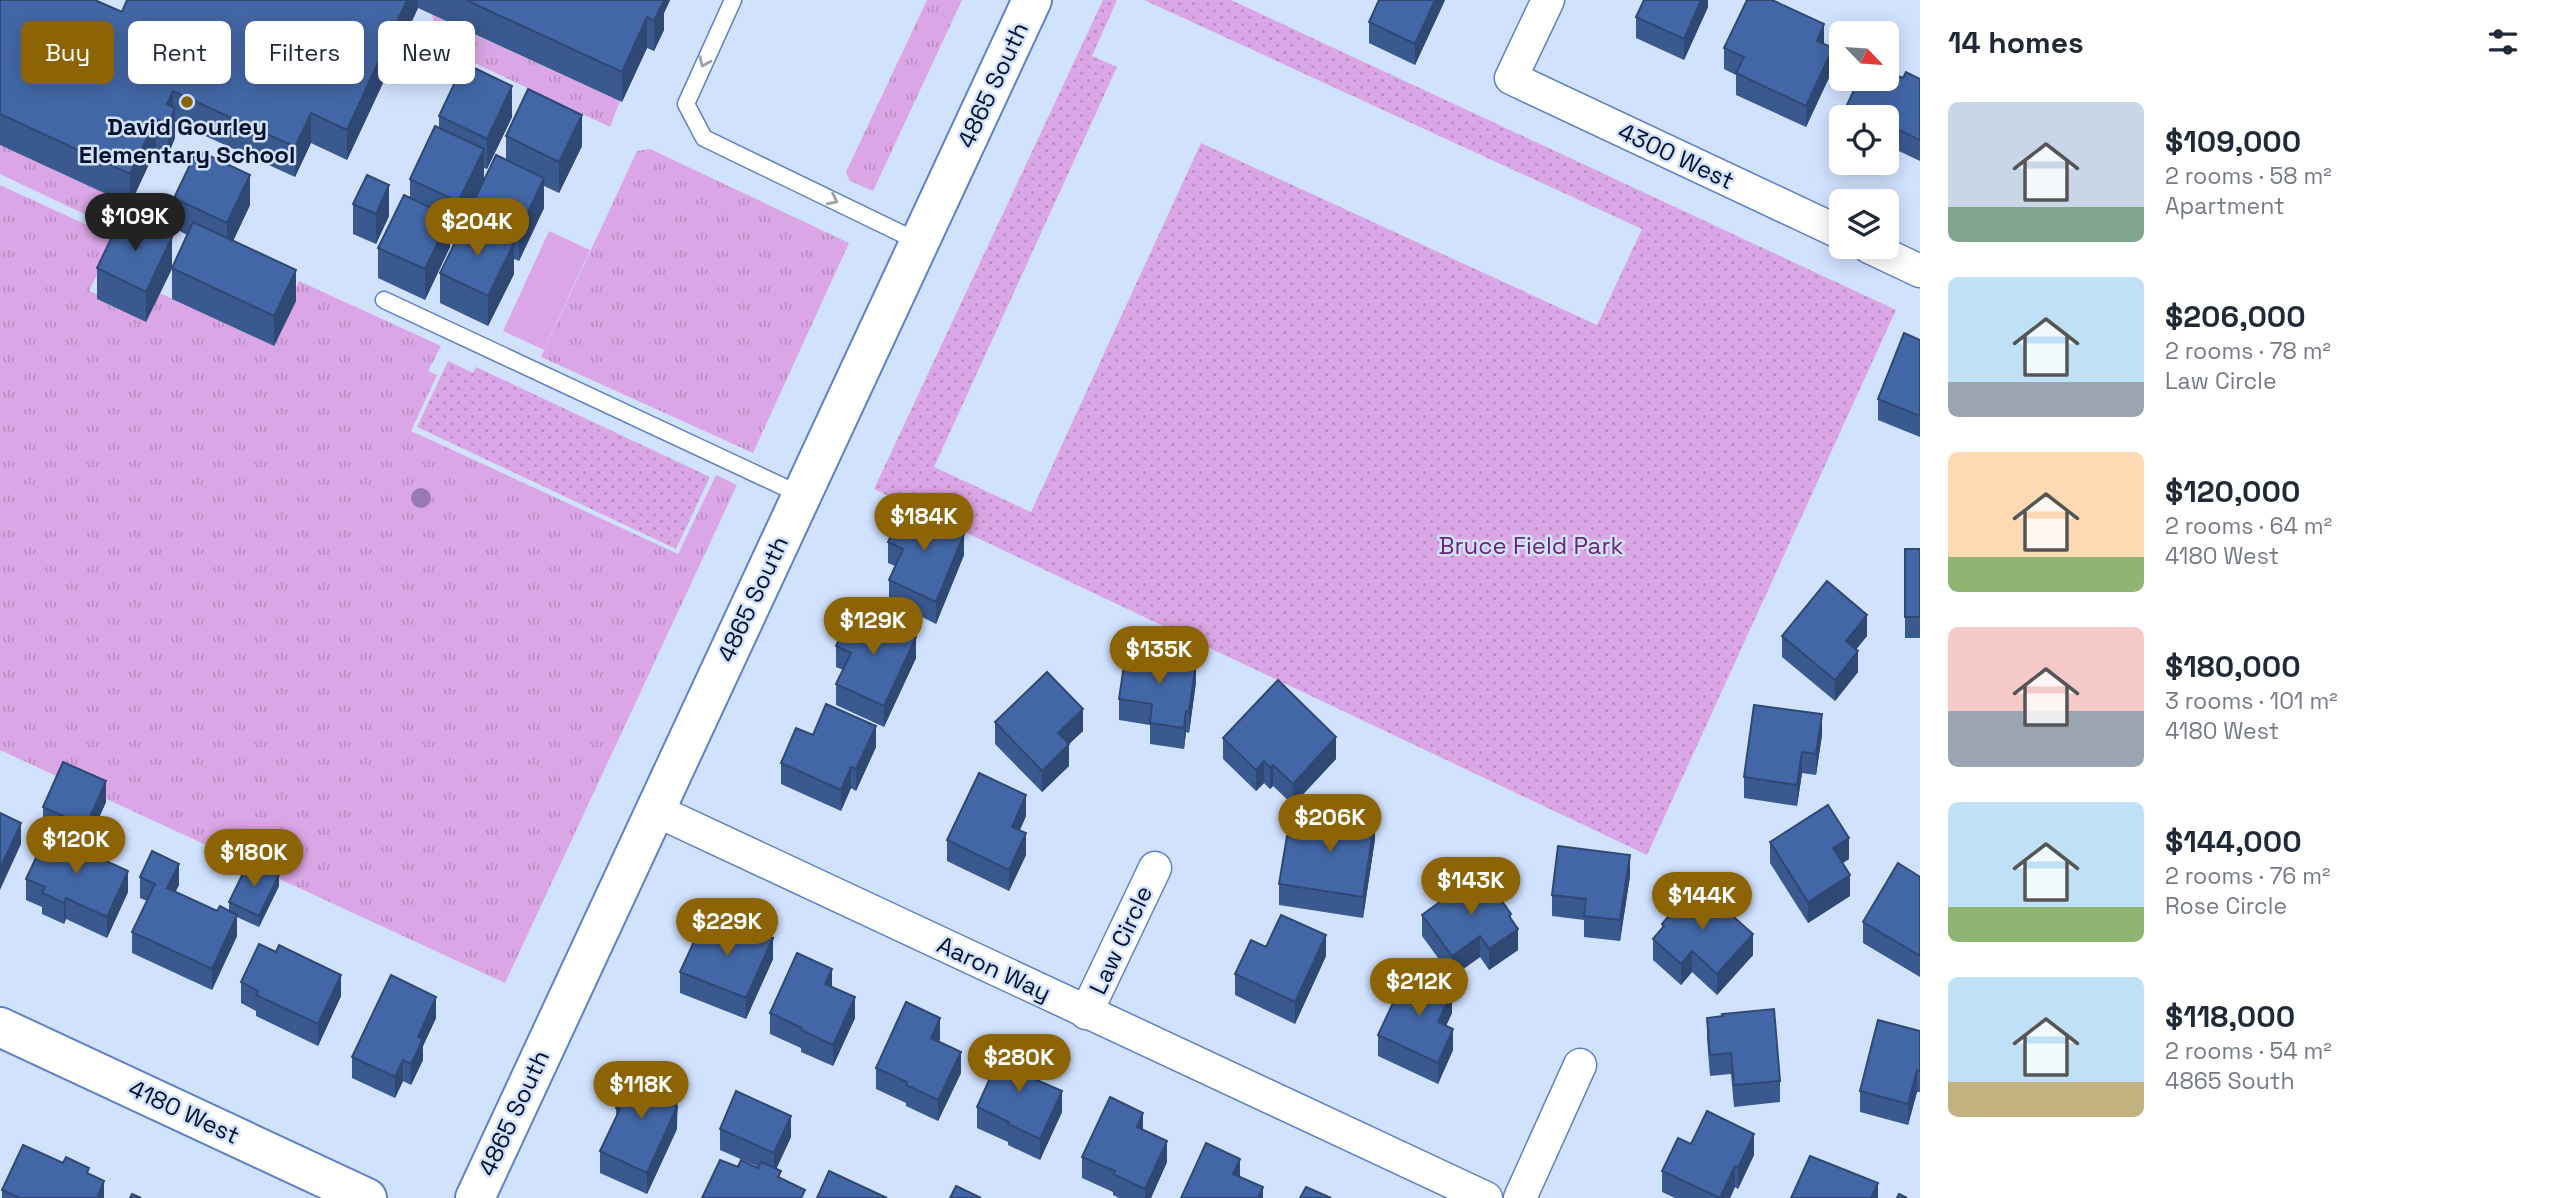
<!DOCTYPE html>
<html lang="en">
<head>
<meta charset="utf-8">
<style>
	:root { --surface:#fff; --page:#f6f6f7; --text:#1f2937; --muted:#747a83; --accent:#8c6405 }
	body { margin:0; font-family:"Space Grotesk",sans-serif; background:var(--page); color:var(--text); height:100vh; display:flex; flex-direction:column; font-size:26px; white-space:nowrap }
	* { box-sizing:border-box; margin:0 }
	p { font-size:23px; color:var(--muted) }
	.icon { flex:none; width:38px; height:38px; fill:none; stroke:currentColor; stroke-width:2; stroke-linecap:round; stroke-linejoin:round }
	.map { position:relative; flex:1; overflow:hidden }
	.side { display:flex; flex-direction:column; background:var(--surface); width:630px }
	.side>* { flex:none }
	.top-card { position:absolute; left:21px; top:21px; width:665px; height:63px; display:flex; gap:14px }
	.needle { width:46px; rotate:115deg }
	.buttons { position:absolute; left:1829px; top:21px; display:grid; gap:14px }
	.buttons a { display:grid; place-items:center; width:70px; height:70px; border-radius:10px; background:var(--surface); box-shadow:0 4px 18px #0003; font-size:35px }
	.price { position:absolute; translate:-50% -60px; padding:0 16px; border-radius:24px; background:var(--accent); color:#fff; font-size:23px; line-height:46px; filter:drop-shadow(0 2px 4px #0008) }
	.price::after { content:''; position:absolute; left:50%; top:42px; width:21px; height:16px; margin-left:-10px; background:inherit; clip-path:polygon(0 0,100% 0,50% 100%) }
	.price.current { background:#222; color:#fff }
	ul { padding:0; list-style:none }
	li { display:flex; align-items:center; gap:21px; height:175px; padding:0 28px }
	li span { display:grid; place-items:center; flex:none; width:196px; height:140px; border-radius:10px; color:#555 }
	li>.icon { margin-inline-start:auto }
	span .icon { width:84px; height:84px; fill:#fffc; stroke-width:1 }
	li b { font-size:30px }
	h2 { display:flex; justify-content:space-between; align-items:center; height:84px; padding:0 28px; font-size:30px }
	.chip { padding:0 24px; border-radius:10px; background:var(--surface); box-shadow:0 4px 18px #0003; font-size:24px; line-height:63px }
	.chip.current { background:var(--accent); color:#fff }
	main { display:flex; flex:1; min-height:0 }
	.map>svg:first-child { display:block }
</style>
</head>
<body>
<main>
<div class="map">
<svg width="1920" height="1198" viewBox="0 0 1920 1198">
	<defs>
		<pattern id="grass-tufts" width="24" height="20" patternUnits="userSpaceOnUse" patternTransform="scale(1.75)"><rect width="24" height="20" fill="#dba6e5"/><path d="M3 7l-1-3M5 7V3M7 7l1-3M15 17l-1-3M17 17v-4M19 17l1-3" fill="none" stroke="#ba8ec5"/></pattern>
		<pattern id="park-dots" width="8" height="8" patternUnits="userSpaceOnUse" patternTransform="scale(1.75)"><rect width="8" height="8" fill="#dba6e5"/><path d="M2 2h.1M6 6h.1" fill="none" stroke="#ba8ec5" stroke-width="1.8" stroke-linecap="round"/></pattern>
	</defs>
	<rect width="100%" height="100%" fill="#d1e2ff"/>
	<path fill="url(#grass-tufts)" d="M927 0H962L873 191 850 181 846 172Z
		M432 15 620 101 610 127 441 47Z
		M0 145 130 205 118 230 0 174Z
		M650 149 849 243 753 453 541 357 637 151Z
		M0 185 115 238 89 291 99 295 97 299 146 322 160 293 274 346 295 301 291 299 299 281 441 346 428 371 437 375 411 431 678 554 716 475 737 485 505 983 0 750Z"/>
	<path fill="url(#park-dots)" d="M1103 0H1117L1092 56 1117 67 934 467 1031 512 1201 143 1597 325 1642 229 1144 0H1231L1896 310 1647 855 874 489Z
		M448 361 473 373 476 367 710 477 676 549 417 427Z"/>
	<path fill="#dba6e5" d="M549 231 590 250 544 350 503 331Z"/>
	<g fill="none" stroke-linecap="round" stroke-linejoin="round">
		<g stroke="#5d82c3" stroke-width="19">
			<path id="lane" d="M733 0 686 104 704 138 919 242
				M384 300 801 495"/>
		</g>
		<g stroke="#5d82c3" stroke-width="35">
			<path id="street" d="M1548 0 1511 78 1841 233
				M1869 247 1920 271
				M655 810 1486 1198
				M1086 1013 1155 868
				M1520 1198 1580 1065"/>
		</g>
		<g stroke="#5d82c3" stroke-width="42">
			<path id="secondary" d="M0 1027 367 1198
				M475 1198 1032 0"/>
		</g>
		<use href="#lane" stroke="#fff" stroke-width="16"/>
		<use href="#street" stroke="#fff" stroke-width="32"/>
		<use href="#secondary" stroke="#fff" stroke-width="38"/>
	</g>
	<circle fill="#997ab5" cx="421" cy="498" r="10"/>
	<path fill="#3a598f" d="M0 0H98V2L122 12 127 0H670L664 13V30L654 51 647 48 622 102 418 8 347 160 311 143 295 177 175 122V138L168 155 156 149 130 205 0 145Z
		M1445 0 1415 65 1369 43V22Z
		M1708 0V7L1684 60 1636 38V17Z
		M1824 44 1833 69 1806 127 1736 95V75L1724 69V48Z
		M1903 78 1920 79V161L1886 145V117H1847V105Z
		M439 116 512 117 487 169 484 168V179L458 232 450 228V247L425 300 378 278V248L410 198V179L439 127Z
		M506 136 582 146 559 193 544 186V208L519 261 514 259V274L488 326 440 303V273L471 222V207L506 159Z
		M174 198 250 205 233 241 296 301 274 346 172 299V269L146 322 97 299V268L172 267 187 235 174 228Z
		M353 204 389 216 376 244 353 234Z
		M1920 340V437L1878 420V399Z
		M888 542 964 555 936 624 889 601V580L895 566 888 563Z
		M1905 549H1920V638H1905Z
		M1782 636H1867L1856 649 1858 672 1835 701 1782 657Z
		M836 646 916 658 884 727 836 705V684L843 670 836 667Z
		M1196 682 1189 733 1186 732 1184 749 1150 744V725L1119 720V699Z
		M995 722 1083 731 1069 744V766L1042 792 995 744Z
		M813 735 876 747 856 791 851 788 841 811 781 784V763Z
		M1822 735 1816 775 1802 773 1797 806 1744 798V777Z
		M1223 738 1336 759 1293 805 1273 786 1270 789 1264 783 1256 791 1223 759Z
		M106 802 86 847 43 828V807Z
		M1026 816 1020 830 1026 855 1009 891 947 861V840Z
		M1299 837 1375 839 1363 918 1279 905V884Z
		M1770 842 1849 859 1843 863 1850 896 1808 923 1770 863Z
		M66 843 128 892 107 938 66 919 64 924 42 914V907L26 900V879Z
		M1630 876 1620 941 1584 937V920L1552 916V895Z
		M140 877 179 885 175 892 217 911H229V902L279 886 259 927 237 917V936L212 990 132 953V932L147 901 140 898Z
		M1920 877V977L1863 943V922Z
		M1422 915 1511 919 1518 950 1489 970 1480 957 1452 977 1422 936Z
		M1662 924 1753 955 1717 995 1692 972 1681 985 1653 960V939L1662 929Z
		M1326 956 1295 1024 1235 995V974Z
		M773 959 746 1019 680 993V972Z
		M241 982 341 996 318 1046 256 1016V1011L241 1003Z
		M832 987 855 1018 833 1066 801 1052V1048L770 1034V1013Z
		M1452 1013 1446 1026 1453 1050 1438 1084 1378 1056V1035Z
		M436 1018 423 1046V1060L411 1085 403 1081 395 1098 352 1078V1057Z
		M1707 1018 1780 1081V1102L1734 1107 1731 1074 1710 1076 1707 1039Z
		M1920 1031V1092H1917L1908 1125 1860 1112V1091Z
		M940 1039 938 1042 961 1073 938 1121 906 1106V1103L876 1089V1068Z
		M1038 1081 1062 1112 1040 1160 1008 1145V1142L977 1128V1107Z
		M616 1108H678L677 1112V1129L647 1194 600 1173V1151L616 1117Z
		M720 1129 791 1137 776 1169 781 1179 805 1198 738 1167H759L720 1150Z
		M1143 1130 1167 1162 1151 1198H1119L1113 1195V1192L1082 1178V1157Z
		M1754 1155 1738 1189 1735 1187 1730 1198H1675L1662 1192V1171Z
		M63 1163 89 1174 104 1198H2V1190Z"/>
	<path fill="#2f4874" d="M407 0H418V8L347 160V130Z
		M657 0H670L664 13V30L654 51V21Z
		M1435 0H1445L1415 65V44Z
		M1701 0H1708V7L1684 60V39Z
		M647 17V48L622 102V72Z
		M1824 24V45L1817 41Z
		M1833 48V69L1806 127V106Z
		M512 86V117L487 169V139Z
		M173 91V112L175 108V138L168 155 167 104Z
		M311 113V143L295 177V147Z
		M582 115V146L559 193V162Z
		M156 119V149L130 205V174Z
		M484 149V179L458 232V202Z
		M250 175V205L227 254V223Z
		M544 178V208L519 261V231Z
		M389 185V216L376 244V214Z
		M450 217V247L425 300V269Z
		M172 237V268L146 322V292Z
		M514 243V274L488 326V296Z
		M296 270V301L274 346V316Z
		M964 534V555L936 624V602Z
		M1867 615V636L1846 662V641Z
		M916 637V658L884 727V706Z
		M1858 651V672L1835 701V680Z
		M1196 661V682L1189 733V712Z
		M1083 709V731L1058 754V733Z
		M1186 711V732L1184 749V728Z
		M1822 714V735L1816 775V754Z
		M876 726V747L856 791V769Z
		M1336 737V759L1293 805V784Z
		M1069 744V766L1042 792V771Z
		M1802 752V773L1797 806V785Z
		M1264 761V783L1256 791V770Z
		M1273 765V786L1270 789V768Z
		M851 767V788L841 811V790Z
		M106 781V802L86 847V826Z
		M1026 795V816L1012 848V827Z
		M1375 818V839L1363 918V897Z
		M21 823V844L0 890V869Z
		M1026 833V855L1009 891V870Z
		M1849 838V859L1833 869V848Z
		M1630 855V876L1620 941V920Z
		M179 864V885L167 909V888Z
		M128 871V892L107 938V917Z
		M279 875V886L259 927V916Z
		M1850 875V896L1808 923V902Z
		M66 898V919L64 924V903Z
		M1511 914V934L1518 929V950L1489 970V949L1509 916Z
		M237 915V936L212 990V969Z
		M1753 934V955L1717 995V974Z
		M1326 935V956L1295 1024V1002Z
		M1480 936V957L1452 977V956Z
		M773 938V959L746 1019V998Z
		M1692 951V972L1681 985V964Z
		M832 969V990L825 984Z
		M341 975V996L318 1046V1024Z
		M1452 992V1013L1438 1043V1022Z
		M436 997V1018L423 1046V1060L411 1085V1064L418 1037Z
		M855 997V1018L833 1066V1045Z
		M940 1018V1039L931 1059V1038Z
		M1453 1029V1050L1438 1084V1063Z
		M961 1052V1073L938 1121V1100Z
		M403 1060V1081L395 1098V1077Z
		M1038 1062V1084L1032 1078Z
		M1917 1070V1092L1908 1125V1104Z
		M678 1087 677 1129 647 1194V1173L670 1104Z
		M1062 1091V1112L1040 1160V1139Z
		M1143 1113V1134L1137 1127Z
		M791 1116V1137L774 1174V1153Z
		M1754 1134V1155L1738 1189V1168Z
		M1167 1141V1162L1151 1198H1145V1189Z
		M1240 1159V1180L1233 1174Z
		M1735 1166V1187L1730 1198H1720Z
		M104 1181V1198H97Z
		M1878 1183V1198H1871Z
		M1263 1187V1198H1258Z"/>
	<path fill="#4367a6" stroke="#2f4874" stroke-width="2" d="M0 0H97V1L122 12 127 0H407L347 130 311 113 295 147 173 91 167 104 175 108 168 124 156 119 130 174 0 114Z
		M466 0H664L654 21 647 17 622 72Z
		M1379 0H1435L1415 44 1369 22Z
		M1644 0H1701L1684 39 1636 17Z
		M1747 0H1772L1824 24 1817 41 1833 48 1806 106 1736 73 1744 57 1724 48Z
		M464 63 512 86 487 139 439 116Z
		M1886 71 1903 78 1906 72 1920 79V140L1886 124V117H1861L1863 113 1847 105 1859 79H1886Z
		M528 89 582 115 559 162 506 136Z
		M435 126 484 149 458 202 410 179Z
		M197 150 250 175 227 223 174 198Z
		M496 155 544 178 519 231 471 207Z
		M367 175 389 185 376 214 353 204Z
		M404 195 450 217 425 269 378 248Z
		M123 214 172 237 146 292 97 268Z
		M466 220 514 243 488 296 440 273Z
		M193 222 296 270 274 316 172 268Z
		M1904 333 1920 340V416L1878 399Z
		M904 508 918 515 919 513 964 534 936 602 889 580 903 549 888 542Z
		M1905 549H1920V617H1905Z
		M1827 581 1867 615 1846 641 1858 651 1835 680 1782 636Z
		M852 610 916 637 884 706 836 684 851 653 836 646Z
		M1126 652 1196 661 1189 712 1186 711 1184 728 1150 723 1152 704 1119 699Z
		M1047 672 1083 709 1058 733 1069 744 1042 771 995 722Z
		M1278 680 1336 737 1293 784 1273 765 1270 768 1264 761 1256 770 1223 738Z
		M826 704 876 726 856 769 851 767 841 790 781 763 796 728 813 735Z
		M1754 705 1822 714 1816 754 1802 752 1797 785 1744 777Z
		M63 762 106 781 86 826 43 807Z
		M979 773 1026 795 1012 827 1026 833 1009 870 947 840Z
		M1828 805 1849 838 1833 848 1850 875 1808 902 1770 842Z
		M1309 808 1375 818 1363 897 1279 884 1287 836 1299 837 1300 828 1306 829Z
		M0 813 21 823 0 869Z
		M48 832 66 840 64 842 128 871 107 917 66 898 64 903 42 893 45 887 26 879Z
		M1558 846 1630 855 1620 920 1584 916 1586 899 1552 895Z
		M152 851 179 864 167 888 217 911 220 906 237 915 212 969 132 932 155 884 140 877Z
		M249 861 279 875 259 916 229 902Z
		M1898 863 1920 877V956L1863 922Z
		M1481 872 1511 914 1509 916 1518 929 1489 949 1480 936 1452 956 1422 915Z
		M1694 887 1723 913 1726 910 1753 934 1717 974 1692 951 1681 964 1653 939 1664 926 1662 924Z
		M1281 915 1326 935 1295 1002 1235 974 1251 940 1266 947Z
		M739 923 773 938 746 998 680 972 702 924 732 937Z
		M259 944 276 952 279 945 341 975 318 1024 256 995 258 991 241 982Z
		M797 953 832 969 825 984 855 997 833 1045 801 1030 802 1028 770 1013Z
		M1408 971 1452 992 1438 1022 1453 1029 1438 1063 1378 1035Z
		M391 975 436 997 418 1037 423 1039 411 1064 403 1060 395 1077 352 1057Z
		M906 1002 940 1018 931 1038 961 1052 938 1100 906 1085 907 1082 876 1068Z
		M1774 1009 1780 1081 1734 1085 1731 1053 1710 1055 1707 1018 1723 1016 1722 1014Z
		M1878 1020 1920 1031V1071L1917 1070 1908 1104 1860 1091Z
		M1004 1047 1038 1062 1032 1078 1062 1091 1040 1139 1008 1124 1009 1122 977 1107Z
		M639 1069 678 1087 670 1104 677 1107 647 1173 600 1151 620 1109 616 1108 626 1086 630 1088Z
		M736 1091 791 1116 774 1153 720 1129Z
		M1110 1097 1143 1113 1137 1127 1167 1141 1145 1189 1113 1174 1115 1171 1082 1157Z
		M1707 1111 1754 1134 1738 1168 1735 1166 1720 1198 1662 1171 1678 1138 1691 1144Z
		M1206 1143 1240 1159 1233 1174 1263 1187 1258 1198H1181Z
		M23 1145 63 1163 66 1157 89 1168 87 1173 104 1181 97 1198H20L2 1190Z
		M1810 1156 1878 1183 1871 1198H1791Z
		M720 1160 738 1167 741 1160 758 1168 761 1162 781 1171 778 1177 805 1190 801 1198H702Z
		M829 1171 887 1198H817Z
		M956 1186 981 1198H950Z
		M1306 1187 1331 1198H1300Z
		M132 1194 141 1198H130Z
		M1899 1194 1907 1198H1897Z"/>
	<defs><path id="oneway-chevron" d="M-2-3.5L2.5 0L-2 3.5" fill="none" stroke-width="1.6" stroke-linecap="round" stroke-linejoin="round" transform="scale(1.75)"/></defs>
	<g stroke="#9ba0aa">
		<use href="#oneway-chevron" transform="translate(704 62) rotate(114)"/>
		<use href="#oneway-chevron" transform="translate(833 200) rotate(26)"/>
	</g>
	<circle fill="#8c6405" stroke="#d1e2ff" stroke-width="2.5" cx="187" cy="102" r="7"/>
	<g text-anchor="middle" stroke-width="5" stroke-linejoin="round" paint-order="stroke">
		<g font-size="24" fill="#04112a" stroke="#d1e2ff">
			<text transform="translate(993 85) rotate(-65)" y="8">4865 South</text>
			<text transform="translate(1676 156) rotate(25)" y="8">4300 West</text>
			<text transform="translate(753 599) rotate(-65)" y="8">4865 South</text>
			<text transform="translate(1121 940) rotate(-65)" y="8">Law Circle</text>
			<text transform="translate(994 969) rotate(25)" y="8">Aaron Way</text>
			<text transform="translate(184 1112) rotate(25)" y="8">4180 West</text>
			<text transform="translate(514 1113) rotate(-65)" y="8">4865 South</text>
		</g>
		<g font-size="24" font-weight="bold" fill="#04112a" stroke="#d1e2ff">
			<text x="187" y="135">David Gourley<tspan x="187" dy="28">Elementary School</tspan></text>
		</g>
		<g font-size="24" fill="#6c2578" stroke="#d1e2ff">
			<text x="1531" y="554">Bruce Field Park</text>
		</g>
	</g>
</svg>
<div class="buttons">
<a><svg class="needle" viewBox="-14 -14 28 28"><path d="M0-13l5 13h-10z" fill="#e53935"/><path d="M0 13l5-13h-10z" fill="#747a83"/></svg></a>
<a><svg class="icon" aria-label="locate" viewBox="0 0 24 24"><circle cx="12" cy="12" r="6"/><path d="M12 2v4M12 18v4M2 12h4M18 12h4"/></svg></a>
<a><svg class="icon" aria-label="layers" viewBox="0 0 24 24"><path d="M12 4l9 5-9 5-9-5zM3 14l9 5 9-5"/></svg></a>
</div>
<b class="price current" style="left:135px;top:253px">$109K</b>
<b class="price" style="left:477px;top:258px">$204K</b>
<b class="price" style="left:924px;top:553px">$184K</b>
<b class="price" style="left:873px;top:657px">$129K</b>
<b class="price" style="left:1159px;top:686px">$135K</b>
<b class="price" style="left:1330px;top:854px">$206K</b>
<b class="price" style="left:76px;top:876px">$120K</b>
<b class="price" style="left:254px;top:889px">$180K</b>
<b class="price" style="left:1471px;top:917px">$143K</b>
<b class="price" style="left:1702px;top:932px">$144K</b>
<b class="price" style="left:727px;top:958px">$229K</b>
<b class="price" style="left:1419px;top:1018px">$212K</b>
<b class="price" style="left:1019px;top:1094px">$280K</b>
<b class="price" style="left:641px;top:1121px">$118K</b>
<div class="top-card">
<a class="chip current">Buy</a>
<a class="chip">Rent</a>
<a class="chip">Filters</a>
<a class="chip">New</a>
</div>
</div>
<section class="side">
<h2>14 homes<svg class="icon" aria-label="filters" viewBox="0 0 24 24"><path d="M4 7h16M4 17h16"/><circle cx="9" cy="7" r="2"/><circle cx="15" cy="17" r="2"/></svg></h2>
<ul>
<li><span style="background:linear-gradient(#c9d6e8 75%,#7fa58c 0)"><svg class="icon" aria-label="home" viewBox="0 0 24 24"><path d="M3 11l9-7 9 7M6 9v11h12V9"/></svg></span><div><b>$109,000</b><p>2 rooms · 58 m²</p><p>Apartment</p></div></li>
<li><span style="background:linear-gradient(#bfe0f5 75%,#9aa5b1 0)"><svg class="icon" aria-label="home" viewBox="0 0 24 24"><path d="M3 11l9-7 9 7M6 9v11h12V9"/></svg></span><div><b>$206,000</b><p>2 rooms · 78 m²</p><p>Law Circle</p></div></li>
<li><span style="background:linear-gradient(#ffd9b3 75%,#8fb573 0)"><svg class="icon" aria-label="home" viewBox="0 0 24 24"><path d="M3 11l9-7 9 7M6 9v11h12V9"/></svg></span><div><b>$120,000</b><p>2 rooms · 64 m²</p><p>4180 West</p></div></li>
<li><span style="background:linear-gradient(#f6c9c9 60%,#9aa5b1 0)"><svg class="icon" aria-label="home" viewBox="0 0 24 24"><path d="M3 11l9-7 9 7M6 9v11h12V9"/></svg></span><div><b>$180,000</b><p>3 rooms · 101 m²</p><p>4180 West</p></div></li>
<li><span style="background:linear-gradient(#bfe0f5 75%,#8fb573 0)"><svg class="icon" aria-label="home" viewBox="0 0 24 24"><path d="M3 11l9-7 9 7M6 9v11h12V9"/></svg></span><div><b>$144,000</b><p>2 rooms · 76 m²</p><p>Rose Circle</p></div></li>
<li><span style="background:linear-gradient(#bfe0f5 75%,#c2b280 0)"><svg class="icon" aria-label="home" viewBox="0 0 24 24"><path d="M3 11l9-7 9 7M6 9v11h12V9"/></svg></span><div><b>$118,000</b><p>2 rooms · 54 m²</p><p>4865 South</p></div></li>
</ul>
</section>
</main>
</body>
</html>
